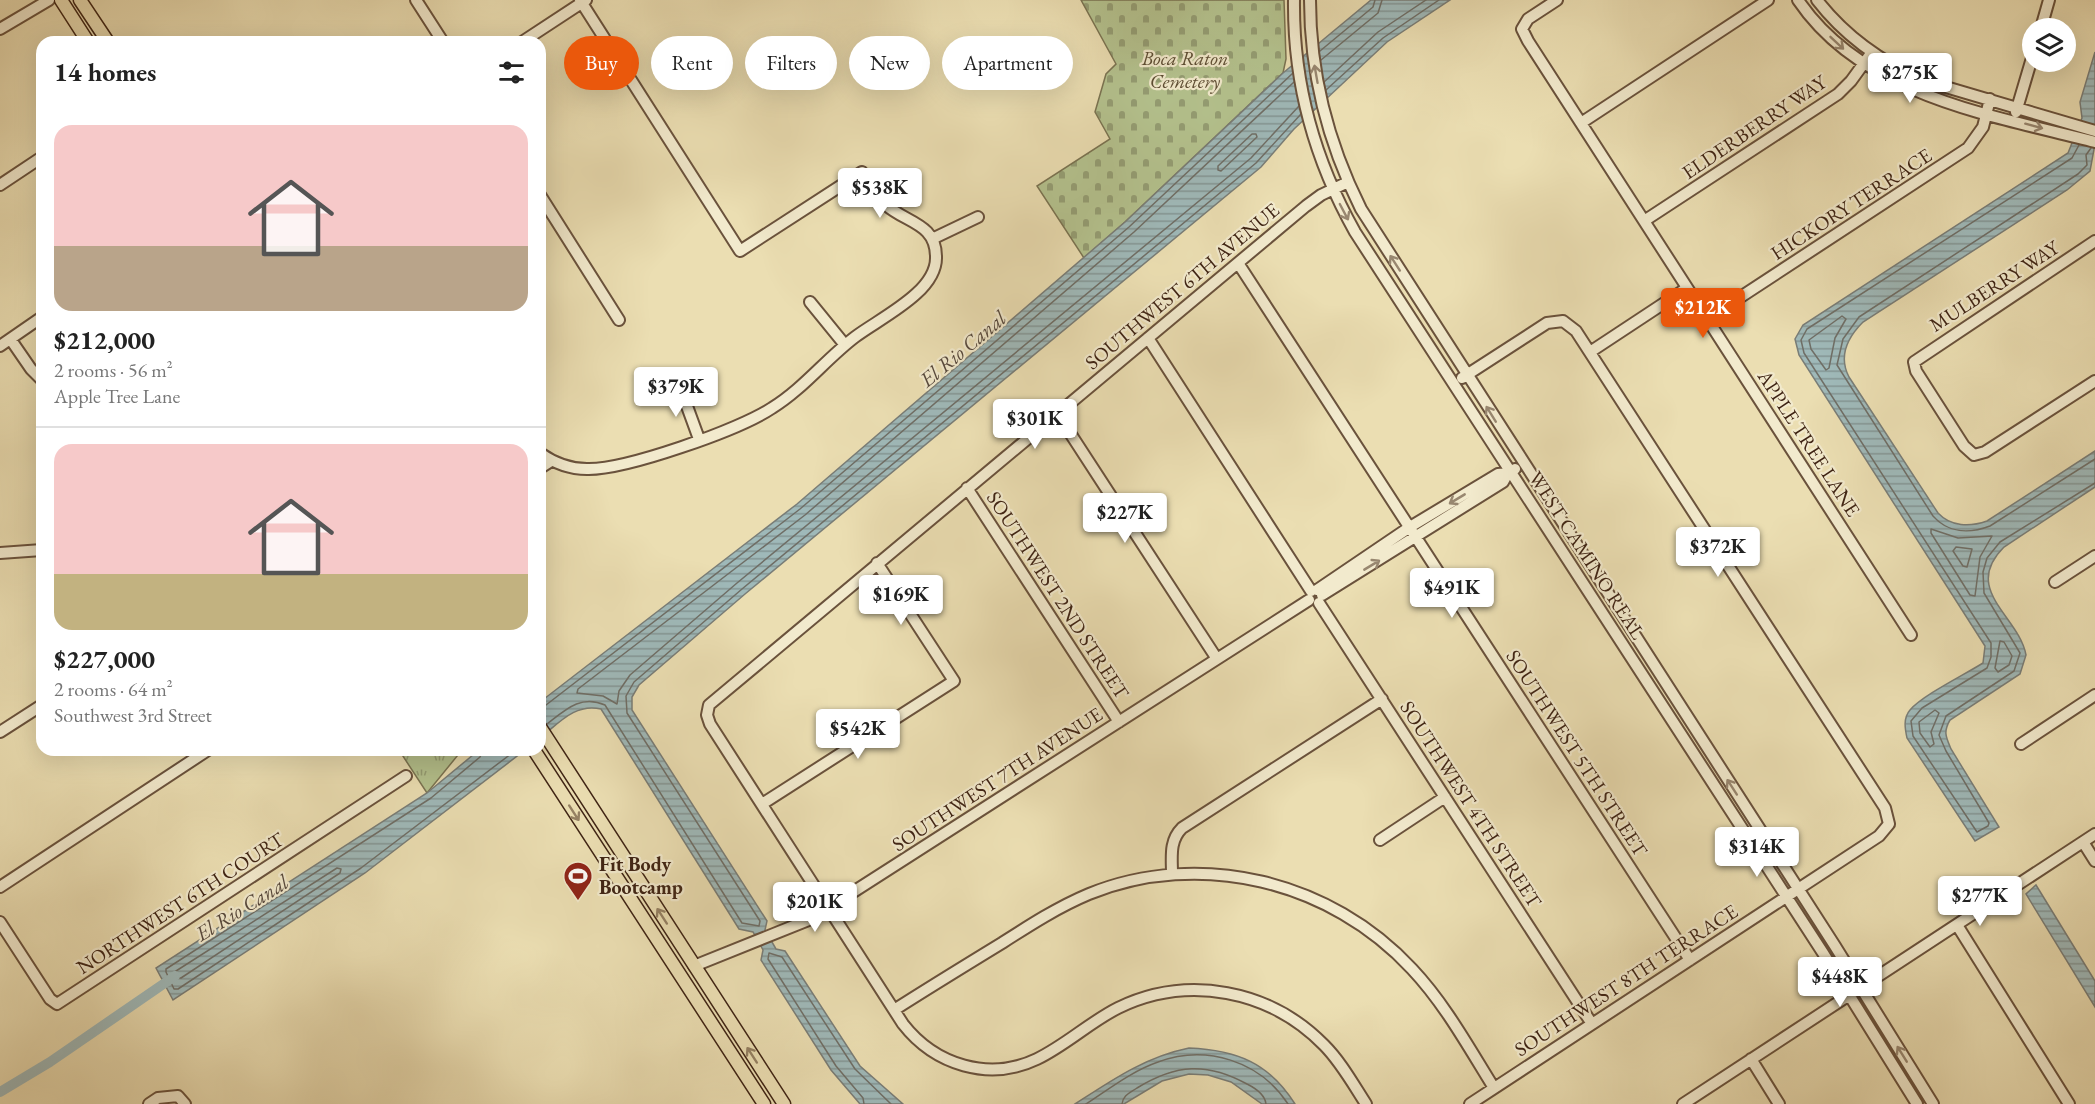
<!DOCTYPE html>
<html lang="en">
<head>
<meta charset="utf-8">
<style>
	:root { --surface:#fff; --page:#f6f6f6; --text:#222; --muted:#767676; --line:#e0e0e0; --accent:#ea580c }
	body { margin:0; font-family:"EB Garamond",serif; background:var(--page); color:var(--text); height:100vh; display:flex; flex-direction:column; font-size:22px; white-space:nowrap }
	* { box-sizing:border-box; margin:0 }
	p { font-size:20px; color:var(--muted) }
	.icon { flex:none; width:33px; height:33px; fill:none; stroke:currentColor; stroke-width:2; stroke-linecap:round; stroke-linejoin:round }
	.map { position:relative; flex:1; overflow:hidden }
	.panel { position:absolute; left:36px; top:36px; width:510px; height:720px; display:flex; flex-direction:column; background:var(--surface); border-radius:18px; box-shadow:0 6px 24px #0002 }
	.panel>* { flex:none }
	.top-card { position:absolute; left:564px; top:36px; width:570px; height:54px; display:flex; gap:12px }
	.tools { position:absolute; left:2022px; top:18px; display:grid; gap:12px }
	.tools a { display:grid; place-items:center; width:54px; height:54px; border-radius:50%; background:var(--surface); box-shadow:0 6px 24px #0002; font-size:30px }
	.price { position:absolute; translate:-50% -51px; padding:0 14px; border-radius:6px; background:#fff; color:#222; font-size:20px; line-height:39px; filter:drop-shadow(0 2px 3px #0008) }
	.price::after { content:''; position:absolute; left:50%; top:36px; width:18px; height:14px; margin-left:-9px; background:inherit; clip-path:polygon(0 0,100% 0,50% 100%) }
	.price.on { background:var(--accent); color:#fff }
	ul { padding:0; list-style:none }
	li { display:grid; align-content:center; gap:12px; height:318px; padding:0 18px }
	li+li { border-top:2px solid var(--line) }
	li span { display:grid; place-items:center; height:186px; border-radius:18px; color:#555 }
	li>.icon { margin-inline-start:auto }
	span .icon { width:108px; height:108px; fill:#fffc; stroke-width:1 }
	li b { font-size:26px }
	h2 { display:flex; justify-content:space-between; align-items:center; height:72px; padding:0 18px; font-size:26px }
	.tag { padding:0 21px; border-radius:27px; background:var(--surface); box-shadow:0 6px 24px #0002; font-size:21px; line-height:54px }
	.tag.on { background:var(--accent); color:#fff }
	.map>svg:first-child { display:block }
</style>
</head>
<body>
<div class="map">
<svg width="2095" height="1104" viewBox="0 0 2095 1104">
	<defs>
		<pattern id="cemetery-stones" width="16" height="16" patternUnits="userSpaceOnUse" patternTransform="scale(1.5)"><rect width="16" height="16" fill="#b4c28e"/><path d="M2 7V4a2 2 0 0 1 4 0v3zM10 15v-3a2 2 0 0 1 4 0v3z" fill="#949d73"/></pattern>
		<pattern id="park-tufts" width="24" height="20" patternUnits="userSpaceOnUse" patternTransform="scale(1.5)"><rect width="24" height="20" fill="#b4c28e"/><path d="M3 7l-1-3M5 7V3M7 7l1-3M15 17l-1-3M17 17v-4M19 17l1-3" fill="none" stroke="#949d73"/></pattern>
		<pattern id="water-rules" width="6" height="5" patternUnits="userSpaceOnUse" patternTransform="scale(1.5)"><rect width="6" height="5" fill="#9fb9b9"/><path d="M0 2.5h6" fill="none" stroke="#839695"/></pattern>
	</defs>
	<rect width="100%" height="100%" fill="#ebdeb2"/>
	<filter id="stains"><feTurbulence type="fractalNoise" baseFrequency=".00333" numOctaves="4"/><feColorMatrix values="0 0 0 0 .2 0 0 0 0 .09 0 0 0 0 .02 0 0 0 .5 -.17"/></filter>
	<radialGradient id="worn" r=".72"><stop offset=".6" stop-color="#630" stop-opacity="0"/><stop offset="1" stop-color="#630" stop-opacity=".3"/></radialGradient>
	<path fill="url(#cemetery-stones)" stroke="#7a7351" stroke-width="1.5" d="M1081 0H1284L1286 59 1283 73 1125 222 1084 258 1037 186 1110 139 1095 112 1106 74 1116 64Z"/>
	<path fill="url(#park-tufts)" stroke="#7a7351" stroke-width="1.5" d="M399 750H462L427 793Z"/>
	<path fill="url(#water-rules)" stroke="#797d77" stroke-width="1.5" d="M1371 0H1450L1387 42 1294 129 1261 167 745 594 639 685 632 697V710L767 921 765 930 776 949 785 951 860 1066 903 1104H860L831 1070 761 960 763 950 753 932 739 929 601 709C575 703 559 723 540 738V702L797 504 1125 222 1283 73Z
		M2095 52V144L2090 171 2067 190 1863 322C1847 338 1838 356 1849 377L1938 513C1951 527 1970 527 1987 521L2095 451V487L2004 547C1961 590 2019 616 2026 655L2020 674 1950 720C1943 732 1946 737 1951 749L1999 827 1975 841 1907 738C1905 729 1903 718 1910 710 1923 695 1964 675 1983 663L1985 646 1799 355 1795 339 1803 325 2068 153 2082 118 2080 102Z
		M479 750H525L365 873 173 1000 156 968 427 793Z
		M2036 885 2095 981V1007L2026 894Z
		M1189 1048C1237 1050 1269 1063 1295 1104H1262L1231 1082 1208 1075 1189 1074 1162 1081 1124 1104H1075C1112 1080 1145 1057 1189 1048Z"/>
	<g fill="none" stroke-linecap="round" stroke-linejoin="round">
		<path stroke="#6f6e66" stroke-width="1.5" d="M1320 51 1373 7 1375 0
			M1321 60 1378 13 1382 0
			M1294 82 1134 232 805 515 578 689 577 693 603 696 617 704 619 691 630 675 737 583 1251 158 1299 106
			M1324 82 1378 32 1426 0
			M1326 90 1383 38 1439 0
			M1252 134H1256L1257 137 1221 171 1218 170V166Z
			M2079 145 2072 158 1807 329 1801 340 1804 353 1991 643V657L1987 668 1922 708 1911 721 1913 736 1977 832 1988 826 1989 823 1946 751 1939 735 1946 716 2014 671 2020 653 1984 593 1983 572 1987 558 2000 542 2095 483
			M2091 148 2086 155 2087 165 2078 174 1859 317 1843 339 1837 365 1933 516C1948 533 1969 534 1990 526L2095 459
			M1842 316 1846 319 1835 338 1829 368 1826 370 1811 349 1809 340Z
			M1931 529 1958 538 1992 536 1980 557 1975 596 1970 595 1931 533Z
			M1956 547 1972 549 1967 567 1963 566 1953 551Z
			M2000 641 2004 642 2012 656 2009 665 1998 672 1995 668Z
			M540 706 546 705 800 509 1129 227 1293 73
			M1935 710 1939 713 1931 732 1934 744 1930 747 1920 733 1919 722Z
			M547 724C565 710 581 694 605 705L742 923 759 926 760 921 627 713 626 696 634 682 742 589 1256 163 1301 114
			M483 750 480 757 431 798 166 969V972L174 989H178L361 868 516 750
			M337 868 341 869 340 873 181 978H177L176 971Z
			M864 1104 863 1098 836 1066 768 959 769 953 782 957 855 1069 891 1104
			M1086 1104C1109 1089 1132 1071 1158 1062 1206 1044 1260 1061 1288 1104
			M1122 1104C1123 1095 1130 1093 1137 1088 1176 1064 1207 1062 1247 1084 1255 1088 1265 1095 1266 1104"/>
		<path stroke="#9fb9b9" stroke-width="10" d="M0 1092 50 1062 175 976"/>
		<g stroke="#6a523c" stroke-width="14">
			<path id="minor" d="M416 0 443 42
				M1294 0C1293 82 1315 161 1355 232L1823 953 1917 1104
				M1310 0C1310 74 1328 143 1361 209L1835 946 1933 1104
				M1557 0 1528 19 1522 29 1528 41 1911 635
				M1798 0C1863 96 1991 115 2095 142
				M1817 0C1844 35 1882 62 1922 80L2095 131
				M2041 28 2049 0
				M0 29 49 0
				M522 42 586 0
				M2016 112 2032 58
				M1581 123 1768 0
				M1348 182 1321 195 1306 206 709 705 707 715 710 724 903 1024C935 1065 989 1082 1037 1059 1066 1045 1090 1022 1118 1008 1188 974 1270 990 1324 1045 1341 1062 1353 1084 1366 1104
				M0 185 42 157
				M540 195 619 320
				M1644 221 1838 94 1851 81 1872 52
				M932 239 978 217
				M2095 241 1914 362 1916 371 1964 446 1974 455 1985 452 2095 381
				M1238 263 1690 960
				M810 302 845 345
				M1707 319 1968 148 1983 127 1990 99
				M1148 338 1311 591
				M11 340 31 369 42 380
				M0 346 42 317
				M1590 352 1687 288
				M1462 378 1547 323 1563 321 1576 331 1885 808 1889 824 1879 836 1470 1104
				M680 387 699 439
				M1057 413 1217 659
				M540 453C554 463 570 469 587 469 625 470 739 430 772 408 803 389 826 359 855 337 880 318 937 292 936 257 936 223 906 223 886 205 876 196 869 183 862 172L740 251 580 0
				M540 468 551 461
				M967 488 1119 722
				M0 553 42 550
				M2055 582 2095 556
				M1317 590 1410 527 1498 474 1508 473
				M1322 595 1503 482 1508 473 1515 469
				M1319 603 1592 1024
				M0 732 42 705
				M2021 744 2095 695
				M762 804 954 681 877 563
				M1380 840 1445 797
				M2083 842 2095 861
				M1172 874C1172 857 1169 841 1182 828L1382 699
				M0 887 208 750
				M0 922 50 999 57 1004 406 776
				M1957 925 2069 1104
				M694 966 811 919 1309 600
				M894 1010C930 987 966 965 1002 943 1030 925 1058 907 1089 894 1200 849 1331 881 1412 969 1445 1004 1469 1048 1494 1088
				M1751 1059 1779 1104
				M149 1104 158 1098 178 1096 185 1104
				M1683 1104 2095 834"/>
		</g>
		<g stroke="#3f2414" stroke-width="15">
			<path id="major" d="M61 0 88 42
				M80 0 108 42
				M540 727 784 1104
				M534 750 764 1104"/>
		</g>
		<use href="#minor" stroke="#f2eacd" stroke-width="10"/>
		<use href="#major" stroke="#ebdeb2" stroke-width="12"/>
	</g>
	<defs><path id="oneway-shaft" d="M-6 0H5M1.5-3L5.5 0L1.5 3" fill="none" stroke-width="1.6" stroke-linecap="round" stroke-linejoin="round" transform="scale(1.5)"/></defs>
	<g stroke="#988770">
		<use href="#oneway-shaft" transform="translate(1837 43) rotate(43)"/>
		<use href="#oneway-shaft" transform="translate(1316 74) rotate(-100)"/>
		<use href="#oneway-shaft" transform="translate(2034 126) rotate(15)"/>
		<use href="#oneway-shaft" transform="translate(1344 212) rotate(62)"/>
		<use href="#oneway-shaft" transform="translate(1395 263) rotate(-123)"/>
		<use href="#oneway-shaft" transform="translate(1491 414) rotate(-122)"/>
		<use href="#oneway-shaft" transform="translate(1457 499) rotate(149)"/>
		<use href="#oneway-shaft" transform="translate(1372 565) rotate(-31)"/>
		<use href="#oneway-shaft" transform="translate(1732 787) rotate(-123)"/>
		<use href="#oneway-shaft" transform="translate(1902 1054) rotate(-122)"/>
	</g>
	<g stroke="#958163">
		<use href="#oneway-shaft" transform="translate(574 813) rotate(57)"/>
		<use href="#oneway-shaft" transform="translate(662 916) rotate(-123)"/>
		<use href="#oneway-shaft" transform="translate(752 1055) rotate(-123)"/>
	</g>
	<defs>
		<g id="stadium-pin" transform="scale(1.5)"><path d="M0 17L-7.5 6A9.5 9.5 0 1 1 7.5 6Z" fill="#8f2418" stroke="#f2eacd"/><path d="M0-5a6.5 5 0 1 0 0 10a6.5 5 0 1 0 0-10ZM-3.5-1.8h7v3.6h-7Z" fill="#fff"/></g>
	</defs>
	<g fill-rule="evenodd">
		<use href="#stadium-pin" x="578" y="876"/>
	</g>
	<g text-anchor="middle" stroke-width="4.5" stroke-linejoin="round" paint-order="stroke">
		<g font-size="20" font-style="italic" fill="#5c4c32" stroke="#f2eacd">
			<text x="1185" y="65">Boca Raton<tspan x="1185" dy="23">Cemetery</tspan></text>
		</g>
		<g font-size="20" fill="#3f2414" stroke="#f2eacd">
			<text transform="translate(1754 127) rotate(-34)" y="7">ELDERBERRY WAY</text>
			<text transform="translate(1851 204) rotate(-33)" y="7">HICKORY TERRACE</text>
			<text transform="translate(1182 286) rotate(-40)" y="7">SOUTHWEST 6TH AVENUE</text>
			<text transform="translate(1994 286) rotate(-33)" y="7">MULBERRY WAY</text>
			<text transform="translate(1809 443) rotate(57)" y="7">APPLE TREE LANE</text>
			<text transform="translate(1587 555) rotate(57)" y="7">WEST CAMINO REAL</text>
			<text transform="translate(1058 595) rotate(57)" y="7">SOUTHWEST 2ND STREET</text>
			<text transform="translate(1577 753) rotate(57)" y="7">SOUTHWEST 5TH STREET</text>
			<text transform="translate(997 779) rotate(-33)" y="7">SOUTHWEST 7TH AVENUE</text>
			<text transform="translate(1471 804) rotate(57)" y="7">SOUTHWEST 4TH STREET</text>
			<text transform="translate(180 903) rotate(-33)" y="7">NORTHWEST 6TH COURT</text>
			<text transform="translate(1626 980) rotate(-33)" y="7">SOUTHWEST 8TH TERRACE</text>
		</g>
		<g font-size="20" font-weight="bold" fill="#3f2414" stroke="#f2eacd" text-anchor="start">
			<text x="599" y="871">Fit Body<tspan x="599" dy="23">Bootcamp</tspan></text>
		</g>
		<g font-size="21" font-style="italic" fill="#57493d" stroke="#f2eacd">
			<text transform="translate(963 349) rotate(-40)" y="7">El Rio Canal</text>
			<text transform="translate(242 908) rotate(-32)" y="7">El Rio Canal</text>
		</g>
	</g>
	<rect width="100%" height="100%" filter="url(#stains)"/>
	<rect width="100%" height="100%" fill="url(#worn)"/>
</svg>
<div class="tools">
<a><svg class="icon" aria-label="layers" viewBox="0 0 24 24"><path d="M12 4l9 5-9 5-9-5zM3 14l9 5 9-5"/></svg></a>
</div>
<b class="price" style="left:1910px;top:104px">$275K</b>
<b class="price" style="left:880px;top:219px">$538K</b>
<b class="price on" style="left:1703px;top:339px">$212K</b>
<b class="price" style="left:676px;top:418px">$379K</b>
<b class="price" style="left:1035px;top:450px">$301K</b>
<b class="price" style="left:1125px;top:544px">$227K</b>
<b class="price" style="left:1718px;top:578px">$372K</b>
<b class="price" style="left:1452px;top:619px">$491K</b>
<b class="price" style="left:901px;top:626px">$169K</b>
<b class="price" style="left:858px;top:760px">$542K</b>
<b class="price" style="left:1757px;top:878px">$314K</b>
<b class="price" style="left:1980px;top:927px">$277K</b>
<b class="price" style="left:815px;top:933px">$201K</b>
<b class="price" style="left:1840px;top:1008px">$448K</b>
<div class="top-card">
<a class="tag on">Buy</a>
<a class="tag">Rent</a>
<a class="tag">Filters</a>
<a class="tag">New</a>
<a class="tag">Apartment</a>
</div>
<section class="panel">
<h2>14 homes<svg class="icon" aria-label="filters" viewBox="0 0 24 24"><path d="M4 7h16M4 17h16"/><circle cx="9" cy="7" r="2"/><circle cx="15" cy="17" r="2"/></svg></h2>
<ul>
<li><span style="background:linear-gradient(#f6c9c9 65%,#b9a48a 0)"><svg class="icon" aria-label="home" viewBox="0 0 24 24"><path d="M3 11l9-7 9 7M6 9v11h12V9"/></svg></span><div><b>$212,000</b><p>2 rooms · 56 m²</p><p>Apple Tree Lane</p></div></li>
<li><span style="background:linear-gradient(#f6c9c9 70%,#c2b280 0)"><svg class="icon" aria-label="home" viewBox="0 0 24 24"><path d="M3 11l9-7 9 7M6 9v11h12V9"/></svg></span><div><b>$227,000</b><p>2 rooms · 64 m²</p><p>Southwest 3rd Street</p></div></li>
</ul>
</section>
</div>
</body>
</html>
